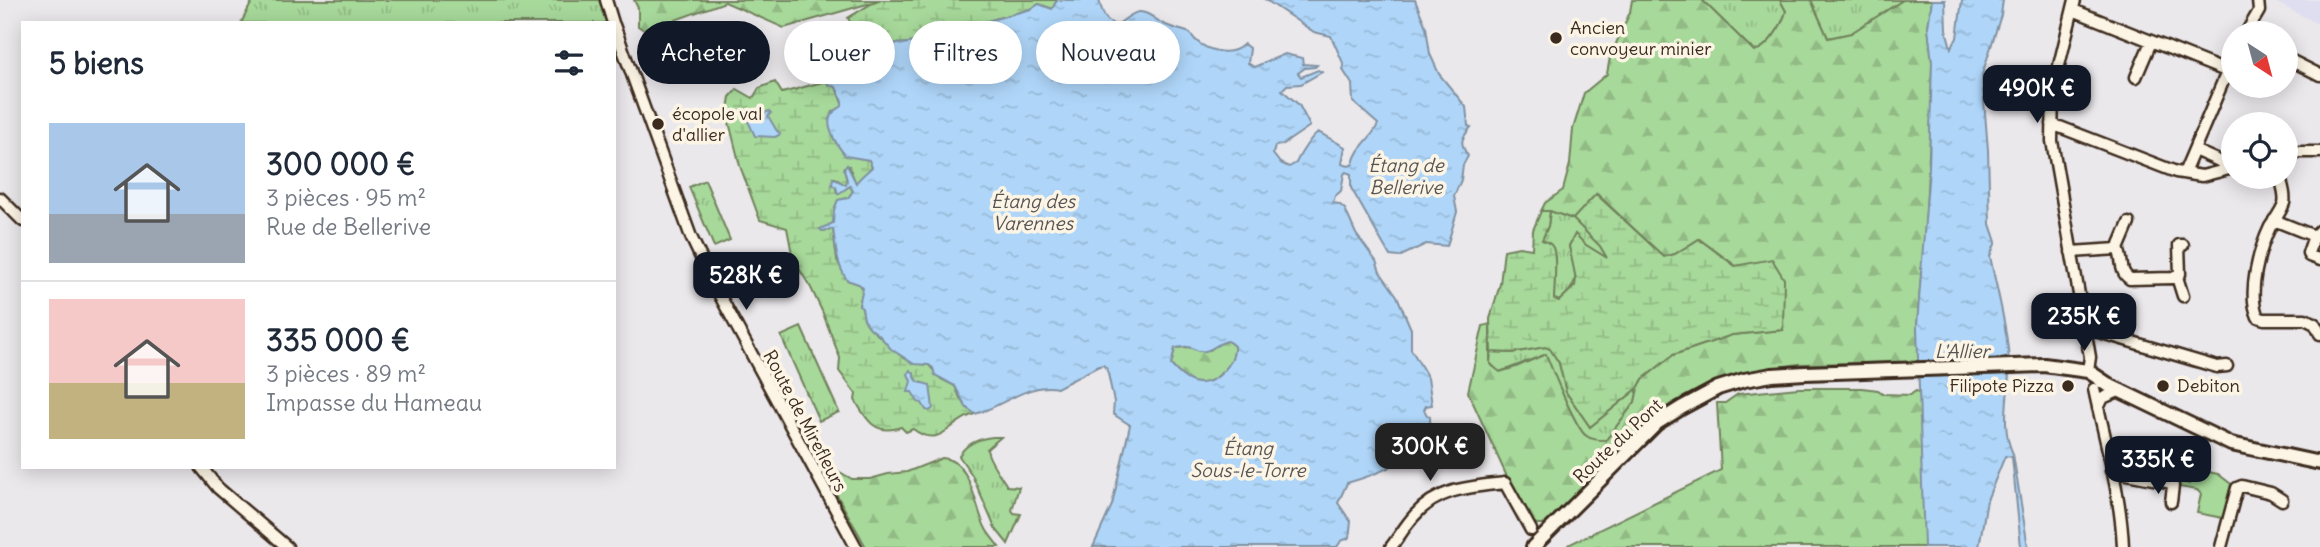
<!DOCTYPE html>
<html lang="fr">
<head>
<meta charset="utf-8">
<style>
	:root { --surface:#fff; --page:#f6f6f7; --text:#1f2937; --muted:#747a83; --line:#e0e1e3; --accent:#111827 }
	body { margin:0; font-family:Delius,sans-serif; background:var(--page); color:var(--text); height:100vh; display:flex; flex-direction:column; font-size:26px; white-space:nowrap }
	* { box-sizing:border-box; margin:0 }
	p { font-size:23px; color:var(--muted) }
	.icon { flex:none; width:38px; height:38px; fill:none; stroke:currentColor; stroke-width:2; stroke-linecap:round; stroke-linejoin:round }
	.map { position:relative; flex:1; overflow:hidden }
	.side { position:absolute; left:21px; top:21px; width:595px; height:448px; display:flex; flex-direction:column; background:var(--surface); border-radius:0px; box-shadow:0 4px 18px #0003 }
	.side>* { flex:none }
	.guide { position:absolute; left:637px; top:21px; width:665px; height:63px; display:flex; gap:14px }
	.needle { width:46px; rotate:144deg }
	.fabs { position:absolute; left:2221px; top:21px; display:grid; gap:14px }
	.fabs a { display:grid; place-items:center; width:77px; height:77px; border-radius:50%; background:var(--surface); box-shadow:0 4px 18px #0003; font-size:35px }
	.price { position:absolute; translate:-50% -60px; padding:0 16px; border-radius:14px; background:var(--accent); color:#fff; font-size:23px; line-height:46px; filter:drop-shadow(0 2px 4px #0008) }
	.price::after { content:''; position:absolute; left:50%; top:42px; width:21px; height:16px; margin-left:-10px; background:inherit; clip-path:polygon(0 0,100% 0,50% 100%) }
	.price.selected { background:#222; color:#fff }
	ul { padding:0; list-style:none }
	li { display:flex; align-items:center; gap:21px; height:175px; padding:0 28px }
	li+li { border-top:2px solid var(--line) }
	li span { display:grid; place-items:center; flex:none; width:196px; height:140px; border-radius:0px; color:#555 }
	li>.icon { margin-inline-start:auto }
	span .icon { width:84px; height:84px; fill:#fffc; stroke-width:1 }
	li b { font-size:30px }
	h2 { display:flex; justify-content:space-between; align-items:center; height:84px; padding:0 28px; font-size:30px }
	.chip { padding:0 24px; border-radius:32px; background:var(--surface); box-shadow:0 4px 18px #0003; font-size:24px; line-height:63px }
	.chip.selected { background:var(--accent); color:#fff }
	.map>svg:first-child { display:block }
</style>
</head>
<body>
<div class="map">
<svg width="2320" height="547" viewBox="0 0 2320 547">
	<defs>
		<pattern id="grass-tufts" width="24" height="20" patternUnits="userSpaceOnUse" patternTransform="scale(1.75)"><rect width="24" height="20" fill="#a7d99a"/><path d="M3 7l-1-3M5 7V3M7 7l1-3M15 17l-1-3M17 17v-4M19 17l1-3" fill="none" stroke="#91ba84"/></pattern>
		<pattern id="forest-firs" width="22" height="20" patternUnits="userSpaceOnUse" patternTransform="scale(1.75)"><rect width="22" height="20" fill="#a7d99a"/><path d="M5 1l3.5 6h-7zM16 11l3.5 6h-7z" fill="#91ba84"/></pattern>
		<pattern id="wetland-marsh" width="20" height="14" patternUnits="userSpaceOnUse" patternTransform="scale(1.75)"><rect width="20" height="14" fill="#a7d99a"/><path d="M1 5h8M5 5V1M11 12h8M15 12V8" fill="none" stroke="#91ba84"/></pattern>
		<pattern id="water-ripples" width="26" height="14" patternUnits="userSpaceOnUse" patternTransform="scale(1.75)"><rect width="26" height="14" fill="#afd6f9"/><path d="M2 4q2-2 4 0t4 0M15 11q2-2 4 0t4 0" fill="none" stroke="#97b8d5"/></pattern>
	</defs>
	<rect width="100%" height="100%" fill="#ebe8ec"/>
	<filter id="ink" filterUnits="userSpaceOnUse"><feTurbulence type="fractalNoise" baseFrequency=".0143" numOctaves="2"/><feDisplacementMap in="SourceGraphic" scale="14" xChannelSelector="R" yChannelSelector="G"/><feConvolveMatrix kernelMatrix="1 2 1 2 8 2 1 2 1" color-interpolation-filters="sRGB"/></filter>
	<g filter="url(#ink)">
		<path fill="#dfdef0" d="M2271 0H2320V25Z"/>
		<path fill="url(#grass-tufts)" stroke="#71825c" stroke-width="2" d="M253 0H600L608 23H241Z
			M1702 0H1780L1786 11C1783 24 1768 49 1754 51Z
			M1811 0H1903L1851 34 1828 38Z
			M705 180 730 240 714 247 689 187Z
			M1550 211 1573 219 1600 246 1607 258 1586 245 1575 235 1569 246C1574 274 1584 280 1559 301L1554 299 1555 257 1542 240 1548 226Z
			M801 327 839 412 819 421 781 336Z
			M1545 347 1550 348 1559 363 1566 392 1590 427 1638 388 1635 402 1606 440C1599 440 1591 441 1585 435 1575 426 1552 370 1546 355 1530 359 1516 367 1499 372L1490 363 1491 352 1512 353Z
			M993 437H1001L987 449C988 460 1001 476 1007 486L1019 487 1012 510 1014 513 1021 514 1008 544 995 528 972 475 959 456C965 444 980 438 993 437Z"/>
		<path fill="url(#forest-firs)" stroke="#71825c" stroke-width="2" d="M634 0H881L784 28 725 2 645 31 638 26V8Z
			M1632 0H1702L1754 51C1768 49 1783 24 1786 11L1780 0H1811L1828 38 1851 33 1903 0H1932L1928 27 1932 62 1931 119 1925 227 1917 326 1919 362 1799 364 1758 370 1713 382 1672 403 1649 421 1561 509 1545 524H1537L1530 521 1514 492 1468 392 1483 326 1490 324V364L1500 372 1516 367 1546 354C1552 370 1575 426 1585 435 1591 440 1599 440 1606 440L1635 402 1638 388 1643 379 1673 355 1732 335 1783 330 1736 266 1699 239 1675 254 1664 257 1597 194 1573 219 1550 211H1541L1545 203 1563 190 1570 164 1573 129 1584 93 1607 74 1610 57 1630 12Z
			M1228 341 1234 346C1236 362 1216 385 1198 383 1187 382 1177 373 1171 365L1175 348 1186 347 1210 350 1219 343Z
			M1799 388H1862L1878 390 1884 394 1910 395 1916 391 1923 395 1933 547H1568V545L1721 470 1717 403H1725L1738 394Z
			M942 458C973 461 974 507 986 529 989 535 995 541 999 547H866L834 490 838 471 852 479H870L888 474 907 472Z"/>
		<path fill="url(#wetland-marsh)" stroke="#71825c" stroke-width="2" d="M881 0H1057L1053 9 1039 4 1031 9 966 27 962 24C932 36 894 59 868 29L849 38 854 30 848 18 871 4Z
			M826 81 829 85 836 87 843 106 833 112V138L846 155 869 160 872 167 856 184 849 166 844 167 847 183 845 185 835 178H833L837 192 850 186 853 191 848 198 838 200 834 210V222L822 231 833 229 837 260 847 280 859 284 863 289 859 305 862 307C863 311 863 315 864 318 866 326 873 330 878 335 897 351 901 363 929 365L941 379 955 386 960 398 975 414C951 419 941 451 913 429L906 432 901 427C876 436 867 421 855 400L856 394 839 371 840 358 822 311 811 288 793 259 787 228 760 220 740 166 727 114 730 97 737 89 753 98 759 88 775 82 782 93Z
			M1596 194 1664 257 1675 254 1699 239 1735 266 1772 259 1784 279 1783 330 1732 335 1673 355 1643 379 1638 388 1590 427 1566 392 1559 363 1550 349 1545 347 1512 353 1491 352 1490 319 1500 284 1504 250 1519 247 1532 249 1533 230 1541 211H1550L1548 226 1542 240C1545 241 1550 243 1552 246 1558 253 1554 288 1554 299L1559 301 1575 286 1576 279 1569 246 1575 234 1586 245 1607 258 1600 246 1573 219Z"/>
		<path fill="#a7d99a" stroke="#71825c" stroke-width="2" d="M2195 464 2200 465 2204 471 2218 474 2231 484 2223 518 2197 513 2201 494 2197 490 2179 487 2180 482 2190 484Z"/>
		<path fill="url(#water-ripples)" stroke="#8191a1" stroke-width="2" fill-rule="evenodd" d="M1057 0H1099C1102 11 1104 22 1117 25 1134 12 1139 6 1157 20 1165 27 1180 29 1190 33 1200 50 1229 59 1244 44L1250 49 1248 63 1254 67 1285 54 1302 58 1303 64 1317 65 1315 67 1305 68 1298 73 1301 77 1318 70 1322 72 1301 84 1287 85 1282 90 1299 105 1310 126 1282 145 1275 146 1273 154 1280 163 1289 167 1296 163C1300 154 1311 137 1318 132L1345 147 1342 164 1349 166 1353 164C1356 147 1372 139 1378 124L1353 102 1352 84 1343 70 1344 65 1331 36 1314 32 1266 0H1415L1426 27 1430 54 1439 74 1466 107 1468 126 1471 127C1461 139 1459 142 1468 156L1463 165 1461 180 1454 196 1457 212 1447 246 1426 244 1399 257 1390 256 1351 188V174L1346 172 1344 174 1341 191 1335 196 1333 203 1339 204 1345 209 1356 234 1376 261 1380 272 1397 296 1411 329V349L1428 378 1432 405 1426 406 1424 410 1427 415 1430 417C1431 426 1427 430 1423 437 1407 464 1375 475 1347 483L1338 503 1351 522 1349 538 1341 541 1337 547H1093L1112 505 1130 425 1113 414 1114 402 1107 369 1103 365 1097 367 1057 388C1028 382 1002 407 975 414L966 407 955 386 935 375 933 368 929 365 914 364 891 349 879 335 870 328 864 319 862 308 859 306 863 288 859 284 847 280C836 263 836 248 833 229L822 231 820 229 833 223 834 210 838 200 848 198 853 191 850 186 838 194 836 187 832 185 833 178 846 185 847 180 844 169 847 165 856 183C861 176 866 173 872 167L869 160 846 156C838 147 822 124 833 113 835 110 839 109 842 106V101L836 87 829 85 820 68 827 51 868 29C894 59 932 36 962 24L966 27 1031 9 1039 4 1052 9ZM1228 341 1234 346C1236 362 1216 385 1198 383 1188 382 1177 372 1171 365L1175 348C1180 348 1184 346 1188 347 1195 348 1197 353 1205 351 1214 349 1219 342 1228 341Z
			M1932 0H1945L1946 29 1951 48 1957 38 1962 0H2003L2001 15 1982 75 1988 150 1990 224 1996 242 1990 256C1997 291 2009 333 2009 368 2009 398 2000 426 2013 454L2028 547H2021L2012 457 2005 456 1987 500 1979 547H1924L1917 326 1929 168 1932 62 1928 27Z
			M769 111 771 113 768 116 777 131 780 133 779 135 775 137 755 136 748 121 754 115 759 116Z
			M910 370 914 373V377L919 382 930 385 933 408 930 411 926 410 922 403 918 402 912 392H908L911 381 908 374Z"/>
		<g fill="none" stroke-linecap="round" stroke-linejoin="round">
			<g stroke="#3b2a1e" stroke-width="15">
				<path id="minor" d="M606 0 613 23
					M2075 0 2053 90 2052 141 2090 357 2088 371
					M2073 10 2226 71
					M614 25 691 237 712 281 856 547
					M2246 33 2259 11 2258 0
					M2286 58 2320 75
					M2136 77 2151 42
					M2052 124 2176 172 2202 176 2233 168
					M2194 150 2219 161 2231 169
					M2286 155 2299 152H2320
					M2184 173 2233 58
					M2280 177C2282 185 2286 195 2284 203 2281 212 2275 219 2270 227 2259 250 2247 293 2258 317L2264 319H2305L2315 324 2320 334
					M0 198 23 221
					M2274 220 2314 236 2320 230
					M2314 236 2308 253 2309 256 2320 260
					M2118 249 2129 223
					M2071 252 2118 249C2124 260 2118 271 2130 279L2173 278 2180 274 2179 245H2183
					M2177 277 2183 296
					M2085 328 2217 367 2227 366
					M2094 389C2105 441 2121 494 2123 547
					M2098 408 2103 398 2121 390
					M201 467 218 488 287 547
					M2111 471 2163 481 2168 458
					M2163 481 2170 483 2173 486 2171 502
					M1391 547C1399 537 1405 526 1414 516 1438 488 1470 487 1505 483L1531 530
					M2221 547 2237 488 2242 486 2271 493 2282 500"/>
			</g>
			<g stroke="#3b2a1e" stroke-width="18">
				<path id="major" d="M2102 382 2231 444 2320 463
					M1533 547 1657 423 1681 408 1718 388 1744 380 1772 375 1805 373 2044 365 2088 371 2109 385"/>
			</g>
			<use href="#minor" stroke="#fcf5e5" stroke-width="10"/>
			<use href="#major" stroke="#fcf5e5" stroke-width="12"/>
		</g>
	</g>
	<g fill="#3b2a1e" stroke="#fcf5e5" stroke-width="2.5">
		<circle cx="1556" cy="38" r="7"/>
		<circle cx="658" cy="124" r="7"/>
		<circle cx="2068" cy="386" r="7"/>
		<circle cx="2163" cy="386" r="7"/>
	</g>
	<g text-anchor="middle" stroke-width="7" stroke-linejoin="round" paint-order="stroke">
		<g font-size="18" fill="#3b2a1e" stroke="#fcf5e5" text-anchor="start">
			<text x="1570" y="34">Ancien<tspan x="1570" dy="21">convoyeur minier</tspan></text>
			<text x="672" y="120">écopole val<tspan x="672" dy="21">d'allier</tspan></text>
			<text x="2054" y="392" text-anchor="end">Filipote Pizza</text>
			<text x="2177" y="392">Debiton</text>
		</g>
		<g font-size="18" fill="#3b2a1e" stroke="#fcf5e5">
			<text transform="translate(805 421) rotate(62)" y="6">Route de Mirefleurs</text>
			<text transform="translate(1618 441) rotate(-43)" y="6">Route du Pont</text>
		</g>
		<g font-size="19" font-style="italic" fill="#585555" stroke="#fcf5e5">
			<text x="1406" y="172">Étang de<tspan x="1406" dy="22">Bellerive</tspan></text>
			<text x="1033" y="208">Étang des<tspan x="1033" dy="22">Varennes</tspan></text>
			<text x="1962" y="358">L'Allier</text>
			<text x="1248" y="455">Étang<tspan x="1248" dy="22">Sous-le-Torre</tspan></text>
		</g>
	</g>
</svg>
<div class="fabs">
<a><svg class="needle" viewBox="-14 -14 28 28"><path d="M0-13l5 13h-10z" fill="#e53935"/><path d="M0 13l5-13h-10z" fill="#747a83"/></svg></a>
<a><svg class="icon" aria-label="locate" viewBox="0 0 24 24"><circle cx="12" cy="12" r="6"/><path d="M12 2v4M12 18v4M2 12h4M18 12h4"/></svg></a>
</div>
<b class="price" style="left:2037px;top:125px">490K €</b>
<b class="price" style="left:746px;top:312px">528K €</b>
<b class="price" style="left:2084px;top:353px">235K €</b>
<b class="price selected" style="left:1430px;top:483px">300K €</b>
<b class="price" style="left:2158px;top:496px">335K €</b>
<div class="guide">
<a class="chip selected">Acheter</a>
<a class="chip">Louer</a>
<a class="chip">Filtres</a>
<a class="chip">Nouveau</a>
</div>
<section class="side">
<h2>5 biens<svg class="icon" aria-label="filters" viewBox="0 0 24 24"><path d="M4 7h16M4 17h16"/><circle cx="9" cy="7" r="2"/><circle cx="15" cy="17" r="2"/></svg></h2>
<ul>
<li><span style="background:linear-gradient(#a9c7e8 65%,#9aa5b1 0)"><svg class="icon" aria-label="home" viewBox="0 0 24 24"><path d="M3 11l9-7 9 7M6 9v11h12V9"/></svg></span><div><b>300 000 €</b><p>3 pièces · 95 m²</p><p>Rue de Bellerive</p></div></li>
<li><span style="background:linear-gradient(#f6c9c9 60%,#c2b280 0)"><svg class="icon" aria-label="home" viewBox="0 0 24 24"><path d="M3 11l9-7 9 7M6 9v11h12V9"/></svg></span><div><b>335 000 €</b><p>3 pièces · 89 m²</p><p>Impasse du Hameau</p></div></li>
</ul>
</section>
</div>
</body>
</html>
